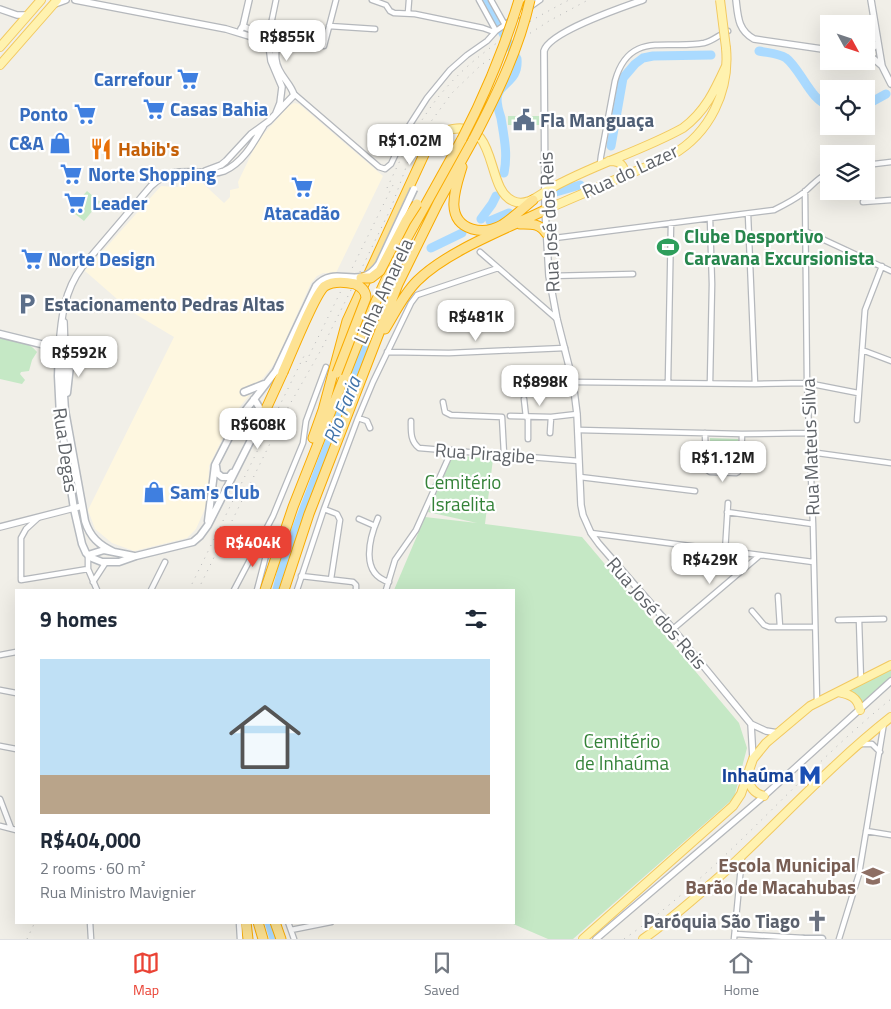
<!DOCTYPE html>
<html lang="en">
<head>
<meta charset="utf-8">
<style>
	:root { --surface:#fff; --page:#f6f6f7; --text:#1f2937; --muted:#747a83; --line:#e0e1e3; --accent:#ea4335 }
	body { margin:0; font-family:"Titillium Web",sans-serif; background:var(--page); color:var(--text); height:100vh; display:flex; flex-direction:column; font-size:19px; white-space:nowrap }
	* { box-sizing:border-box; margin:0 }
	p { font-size:16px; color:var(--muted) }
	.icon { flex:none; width:28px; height:28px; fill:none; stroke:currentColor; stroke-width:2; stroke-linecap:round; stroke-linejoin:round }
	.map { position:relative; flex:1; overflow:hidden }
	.details { position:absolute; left:15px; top:589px; width:500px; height:335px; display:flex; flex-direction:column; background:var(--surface); border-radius:0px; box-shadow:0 5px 20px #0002 }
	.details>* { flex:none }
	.needle { width:32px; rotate:130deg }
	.tools { position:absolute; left:820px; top:15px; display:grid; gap:10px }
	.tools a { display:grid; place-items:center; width:55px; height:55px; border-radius:0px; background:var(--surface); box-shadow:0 5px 20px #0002; font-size:25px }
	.price { position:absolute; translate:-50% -42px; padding:0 11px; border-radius:10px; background:#fff; color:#222; font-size:16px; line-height:32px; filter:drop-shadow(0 1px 2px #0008) }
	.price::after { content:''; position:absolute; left:50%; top:30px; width:15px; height:11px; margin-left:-8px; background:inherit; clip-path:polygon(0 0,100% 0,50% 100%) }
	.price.selected { background:var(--accent); color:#fff }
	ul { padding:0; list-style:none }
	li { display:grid; align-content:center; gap:10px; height:265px; padding:0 25px }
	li+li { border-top:1px solid var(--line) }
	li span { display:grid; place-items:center; height:155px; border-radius:0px; color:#555 }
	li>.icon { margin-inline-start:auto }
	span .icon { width:90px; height:90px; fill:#fffc; stroke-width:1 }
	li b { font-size:21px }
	h2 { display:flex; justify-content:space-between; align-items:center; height:60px; padding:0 25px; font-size:21px }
	.dock { display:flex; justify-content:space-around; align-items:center; height:70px; border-top:1px solid var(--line); background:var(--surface); font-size:14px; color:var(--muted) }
	.dock a { display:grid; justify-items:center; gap:2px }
	.dock .selected { color:var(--accent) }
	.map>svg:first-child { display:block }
</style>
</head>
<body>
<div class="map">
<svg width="891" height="939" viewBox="0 0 891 939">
	<rect width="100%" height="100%" fill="#f1efe8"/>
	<path fill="#fef7e0" d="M294 103 299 104 383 176 336 273H323L317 276 311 283 275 363 235 413 209 466 208 497 204 511 196 529 187 538 134 551 112 543 95 529 88 510 174 337 132 312 85 271 161 186 178 187 179 178 198 179 224 203 230 197V190L239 188 238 182 258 140 289 106Z"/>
	<path fill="#c5e8c5" d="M508 116H540V125H508Z
		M87 191 100 202 84 221 70 210Z
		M0 338C12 342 28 340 37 352L32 360 29 371 21 372 20 374 25 380 22 384 0 379Z
		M710 438 738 439 737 471 709 470Z
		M453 455 493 459 485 524 582 537 739 723 747 748 734 798 573 939H548L511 923 514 922V590H394L425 517 477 523 428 512Z
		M891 670V678L862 704 856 695 848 690Z"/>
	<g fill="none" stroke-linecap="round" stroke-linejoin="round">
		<path stroke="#aadaff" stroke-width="9" d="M485 0 517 59C519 83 498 82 497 99 497 105 499 112 501 118 504 137 508 154 504 173
			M759 51C768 53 778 53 786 58 800 68 812 103 829 105
			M866 105 886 94
			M611 146 623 78 635 64 643 58 653 56 711 55
			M556 192 580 185
			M481 219 492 204 496 196
			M490 221 509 213
			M431 248 462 233
			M277 590 284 561 367 343
			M269 922 274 939"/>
		<g stroke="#b5b8bc" stroke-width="7">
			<path id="minor" d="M372 0 386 5 390 11 394 13 415 14 483 28 494 32
				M479 0 496 31
				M491 0 505 25
				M408 13 409 0
				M329 26 375 29
				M263 40 269 34 276 0
				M268 43 291 40 324 46 336 0
				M293 93 379 167 385 169 391 164 409 126 427 98 450 70 467 55 487 41 496 31 540 0
				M600 164 601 156 615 81C629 30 667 50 704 43 713 41 720 34 728 31
				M866 165 891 162
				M805 191 807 383 813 524 817 702
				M863 202 891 200
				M748 214 755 384
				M805 231 891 271
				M547 239 774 210C784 205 794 200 803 193 812 186 818 177 829 173
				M480 252 557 319
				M549 276 633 274
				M862 350 891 361
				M387 352 449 353 565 348
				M573 382 755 384 807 383 858 393
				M668 382 671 223
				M710 383 712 284 710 219
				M524 399 526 417
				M443 402 445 412 451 415 502 417 504 454
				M510 416 551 417 577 414
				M358 418 367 421 370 428
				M857 420 865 310 882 266
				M411 421C411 431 410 441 419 448L579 461
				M579 430 742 434 809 433
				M550 433 551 417
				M705 433 706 469 710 472 736 473 738 472 741 467 742 434
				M528 439V417
				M810 452 891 463
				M580 477 695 491
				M324 509 337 514 340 520 331 579
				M727 512 813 524
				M38 518 26 529 21 538V580L88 569
				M378 518C369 539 360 574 389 582
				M359 519 375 526
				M591 533 813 562
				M725 552 728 503
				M88 555V569L97 590
				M301 576 353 582 356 585V590
				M93 582 106 562
				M151 590 165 562
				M234 590 273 516 303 443 306 421 326 367
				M257 590 269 544 261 539
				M297 590 324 509 358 418 373 382 411 303 417 295 498 268
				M386 590 395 560 416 530 452 450
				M778 596 780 627
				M752 611 764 625 769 627H815
				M838 620 884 619
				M859 620 861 681
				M673 629 759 556
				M0 655 16 652
				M0 690 16 693
				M860 744H872L880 752
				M0 746 16 749
				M0 799 11 828
				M0 826 16 830
				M866 831 891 835
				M90 922 91 939
				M239 922 240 939
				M288 922 294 939
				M291 930 331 922
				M735 934 803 938
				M734 939 742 856
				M839 939 859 874 884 723"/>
		</g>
		<g stroke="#b5b8bc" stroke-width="8">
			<path id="tertiary" d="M75 0 226 29 265 41 269 46 271 61 282 87 280 103 276 113
				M643 0C623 7 549 32 544 51L545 210 549 276 557 319 573 382 577 414 581 505 583 515 591 533 599 544 673 629 751 724 766 731 778 733
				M736 0C738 17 738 30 754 39L829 50
				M871 0 882 66 891 84
				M55 4 66 0
				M0 9 17 15H28
				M241 29 243 26 249 0
				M866 54 878 43
				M866 56 874 59 882 66
				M205 171 221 165 226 161 251 134 269 121 294 95C291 83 277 74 276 60 274 51 280 39 270 34 261 30 252 32 243 26
				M64 322 65 350
				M59 348C61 319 64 291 82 267L151 186C168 170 179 171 201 172 209 173 216 174 224 171 243 163 254 142 264 125
				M0 527 82 506
				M751 724 753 759
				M596 939 764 796 891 681"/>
		</g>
		<g stroke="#b6babf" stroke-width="9">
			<path id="secondary" d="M0 334 61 349
				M59 348 58 376 60 416 74 509 82 544 86 553 92 558 102 562H119L136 556 193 542 200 536 208 525 260 422 259 407 254 399
				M65 350 63 380 65 410 85 521C90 537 99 545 114 552
				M66 354 70 366 67 393
				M244 392 264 384
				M216 466 217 473 222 477H229L232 473
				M208 521 215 465 238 420 276 371
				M88 555 104 550 134 556
				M803 939H822"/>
		</g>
		<g stroke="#f2c960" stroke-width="10">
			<path id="primary" d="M0 47 41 0
				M0 65 57 0
				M427 148C433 138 441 131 453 129 499 121 485 189 513 201 526 207 538 196 548 190 591 165 640 152 683 128 705 112 715 90 726 66
				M609 161C616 161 622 162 624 170L619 178
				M545 210C572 198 599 187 626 175 641 169 658 163 672 155 710 133 730 91 726 48
				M838 692C849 694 858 697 860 710
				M748 777C750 787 753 793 764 796
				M583 939 733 806 741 794 753 759 766 743 810 706 891 665
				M643 939C671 920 695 898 720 876 777 824 830 765 891 717"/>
		</g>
		<g stroke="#f9ab00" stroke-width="11">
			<path id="motorway" d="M462 167C456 187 443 220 472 229 482 232 493 230 502 225 513 218 523 208 533 200
				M520 224C531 224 539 223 546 233
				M385 329C395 313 403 295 417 281 447 251 506 229 545 210
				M322 414 347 321 427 148
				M260 422 283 372
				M313 438 323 410
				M265 590 293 507 364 327 396 258 462 139
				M284 590 309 514 398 284 438 203 474 138
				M246 922 248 939
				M258 922 263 939
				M275 922 281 939"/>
		</g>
		<use href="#minor" stroke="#fff" stroke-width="4.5"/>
		<use href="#tertiary" stroke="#fff" stroke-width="5.5"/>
		<use href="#secondary" stroke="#fff" stroke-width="6"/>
		<use href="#primary" stroke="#fff2af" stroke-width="8"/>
		<use href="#motorway" stroke="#fde293" stroke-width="9"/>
		<path stroke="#b6b7b8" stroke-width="1" stroke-dasharray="1 6" stroke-linecap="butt" d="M387 188C399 163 410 137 426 114 460 62 515 28 569 0
			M306 362 394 183
			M189 590 305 354
			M198 590 286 411 321 350 356 280 391 208 408 162 427 127 452 93 481 65 549 21 588 0
			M27 939 35 922
			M624 939C723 871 798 774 891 699"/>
		<g stroke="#b6babf" stroke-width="9" stroke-linecap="butt">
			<path id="secondary-bridge" d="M276 371 316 286C336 263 359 293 379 264L414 189"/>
		</g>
		<g stroke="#f2c960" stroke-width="10" stroke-linecap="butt">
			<path id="primary-bridge" d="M720 0 726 48"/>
		</g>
		<g stroke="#f9ab00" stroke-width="11" stroke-linecap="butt">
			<path id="motorway-bridge" d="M474 138C497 94 519 49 530 0
				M462 139C486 93 504 49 519 0
				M361 278H371L380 271 406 221 417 204
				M283 372C290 357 315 293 325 286 333 281 346 282 355 284 362 287 366 291 366 298L337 373"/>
		</g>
		<use href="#secondary-bridge" stroke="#fff" stroke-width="6"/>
		<use href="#primary-bridge" stroke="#fff2af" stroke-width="8"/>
		<use href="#motorway-bridge" stroke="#fde293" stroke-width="9"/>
	</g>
	<defs>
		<g id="supermarket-bare" transform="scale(1.725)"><path d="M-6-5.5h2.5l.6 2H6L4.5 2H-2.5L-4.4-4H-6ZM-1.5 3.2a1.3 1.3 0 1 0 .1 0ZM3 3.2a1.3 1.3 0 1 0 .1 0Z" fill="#3f7fe0" stroke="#fff" stroke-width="2.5" paint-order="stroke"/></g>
		<g id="civic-bare" transform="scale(1.725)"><path d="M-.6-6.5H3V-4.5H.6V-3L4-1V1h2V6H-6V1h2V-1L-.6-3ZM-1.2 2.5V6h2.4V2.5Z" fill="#5c6f8a" stroke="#fff" stroke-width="2.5" paint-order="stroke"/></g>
		<g id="shop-bare" transform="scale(1.725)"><path d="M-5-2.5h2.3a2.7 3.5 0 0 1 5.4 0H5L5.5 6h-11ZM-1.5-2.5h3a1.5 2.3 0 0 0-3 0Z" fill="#3f7fe0" stroke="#fff" stroke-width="2.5" paint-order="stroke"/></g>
		<g id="restaurant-bare" transform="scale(1.725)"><path d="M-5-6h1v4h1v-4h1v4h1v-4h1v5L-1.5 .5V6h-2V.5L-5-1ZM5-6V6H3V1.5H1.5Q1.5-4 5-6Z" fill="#e8710a" stroke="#fff" stroke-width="2.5" paint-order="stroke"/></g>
		<g id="stadium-bare" transform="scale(1.725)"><path d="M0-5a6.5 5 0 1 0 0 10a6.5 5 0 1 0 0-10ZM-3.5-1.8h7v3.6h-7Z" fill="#2e9e5b" stroke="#fff" stroke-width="2.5" paint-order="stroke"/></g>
		<g id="parking-bare" transform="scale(1.725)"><path d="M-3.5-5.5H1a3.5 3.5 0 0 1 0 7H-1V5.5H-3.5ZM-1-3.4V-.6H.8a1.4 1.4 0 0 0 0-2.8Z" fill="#5c6f8a" stroke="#fff" stroke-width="2.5" paint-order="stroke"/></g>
		<g id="metro-bare" transform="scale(1.725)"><path d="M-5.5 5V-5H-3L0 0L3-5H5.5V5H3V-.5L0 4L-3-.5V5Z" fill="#1a4fb4" stroke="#fff" stroke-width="2.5" paint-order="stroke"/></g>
		<g id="school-bare" transform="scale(1.725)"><path d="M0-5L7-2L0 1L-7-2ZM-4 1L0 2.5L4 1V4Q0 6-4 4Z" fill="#8d6e63" stroke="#fff" stroke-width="2.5" paint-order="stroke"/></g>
		<g id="church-bare" transform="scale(1.725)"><path d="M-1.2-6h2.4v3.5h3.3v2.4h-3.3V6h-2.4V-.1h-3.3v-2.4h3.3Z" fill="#6b7280" stroke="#fff" stroke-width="2.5" paint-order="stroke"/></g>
	</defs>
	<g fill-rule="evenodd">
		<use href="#supermarket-bare" x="188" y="79"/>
		<use href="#supermarket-bare" x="154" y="109"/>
		<use href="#supermarket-bare" x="85" y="114"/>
		<use href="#civic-bare" x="524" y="120"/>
		<use href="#shop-bare" x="60" y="143"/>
		<use href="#restaurant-bare" x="101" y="149"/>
		<use href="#supermarket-bare" x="71" y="174"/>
		<use href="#supermarket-bare" x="302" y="187"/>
		<use href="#supermarket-bare" x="75" y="203"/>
		<use href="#stadium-bare" x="668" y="247"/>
		<use href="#supermarket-bare" x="32" y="259"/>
		<use href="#parking-bare" x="27" y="304"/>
		<use href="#shop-bare" x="154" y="492"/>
		<use href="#metro-bare" x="810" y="775"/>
		<use href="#school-bare" x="873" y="876"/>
		<use href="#church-bare" x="817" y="921"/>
	</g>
	<g text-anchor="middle" stroke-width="4.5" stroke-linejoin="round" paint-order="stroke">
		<g font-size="19" font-weight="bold" fill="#366cbe" stroke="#fff" text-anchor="start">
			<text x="172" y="86" text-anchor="end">Carrefour</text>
			<text x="170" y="116">Casas Bahia</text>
			<text x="68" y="121" text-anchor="end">Ponto</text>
			<text x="44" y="150" text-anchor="end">C&amp;A</text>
			<text x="88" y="181">Norte Shopping</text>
			<text x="92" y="210">Leader</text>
			<text x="302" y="220" text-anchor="middle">Atacadão</text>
			<text x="48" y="266">Norte Design</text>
			<text x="170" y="499">Sam's Club</text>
		</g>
		<g font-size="19" font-weight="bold" fill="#4e5e75" stroke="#fff" text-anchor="start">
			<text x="540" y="127">Fla Manguaça</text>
			<text x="44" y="311">Estacionamento Pedras Altas</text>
		</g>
		<g font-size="19" font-weight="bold" fill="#c56008" stroke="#fff" text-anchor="start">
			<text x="118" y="156">Habib's</text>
		</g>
		<g font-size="19" fill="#5f6368" stroke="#fff">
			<text transform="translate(630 171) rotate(-25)" y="7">Rua do Lazer</text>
			<text transform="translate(549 222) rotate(-93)" y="7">Rua José dos Reis</text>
			<text transform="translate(383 291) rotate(-65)" y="7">Linha Amarela</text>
			<text transform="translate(810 447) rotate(-92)" y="7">Rua Mateus Silva</text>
			<text transform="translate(66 450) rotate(82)" y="7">Rua Degas</text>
			<text transform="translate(485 453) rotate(4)" y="7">Rua Piragibe</text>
			<text transform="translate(657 613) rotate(49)" y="7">Rua José dos Reis</text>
		</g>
		<g font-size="19" font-weight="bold" fill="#27864d" stroke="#fff" text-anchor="start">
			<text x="684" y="243">Clube Desportivo<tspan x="684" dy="22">Caravana Excursionista</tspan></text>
		</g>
		<g font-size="19" fill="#348238" stroke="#fff">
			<text x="463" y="489">Cemitério<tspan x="463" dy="22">Israelita</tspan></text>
			<text x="622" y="748">Cemitério<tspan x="622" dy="22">de Inhaúma</tspan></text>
		</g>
		<g font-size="19" font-weight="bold" fill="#164399" stroke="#fff" text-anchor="end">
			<text x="794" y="782">Inhaúma</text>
		</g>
		<g font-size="19" font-weight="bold" fill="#785e54" stroke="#fff" text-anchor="end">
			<text x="856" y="872">Escola Municipal<tspan x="856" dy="22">Barão de Macahubas</tspan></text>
		</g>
		<g font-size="19" font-weight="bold" fill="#5b616d" stroke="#fff" text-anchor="end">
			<text x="800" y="928">Paróquia São Tiago</text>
		</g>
		<g font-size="20" font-style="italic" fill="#4174aa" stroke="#fff">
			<text transform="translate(342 410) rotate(-69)" y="7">Rio Faria</text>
		</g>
	</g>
</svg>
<div class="tools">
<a><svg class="needle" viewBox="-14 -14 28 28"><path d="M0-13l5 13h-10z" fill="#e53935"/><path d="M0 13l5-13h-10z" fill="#747a83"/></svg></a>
<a><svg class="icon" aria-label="locate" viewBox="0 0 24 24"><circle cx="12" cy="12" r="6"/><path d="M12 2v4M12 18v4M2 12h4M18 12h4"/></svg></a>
<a><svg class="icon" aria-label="layers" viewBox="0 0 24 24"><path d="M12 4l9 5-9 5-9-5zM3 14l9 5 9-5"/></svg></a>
</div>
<b class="price" style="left:287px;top:62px">R$855K</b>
<b class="price" style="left:410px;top:166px">R$1.02M</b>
<b class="price" style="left:476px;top:342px">R$481K</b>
<b class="price" style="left:79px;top:378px">R$592K</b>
<b class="price" style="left:540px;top:407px">R$898K</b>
<b class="price" style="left:258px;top:450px">R$608K</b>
<b class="price" style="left:723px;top:483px">R$1.12M</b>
<b class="price selected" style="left:253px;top:568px">R$404K</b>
<b class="price" style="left:710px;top:585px">R$429K</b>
<section class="details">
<h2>9 homes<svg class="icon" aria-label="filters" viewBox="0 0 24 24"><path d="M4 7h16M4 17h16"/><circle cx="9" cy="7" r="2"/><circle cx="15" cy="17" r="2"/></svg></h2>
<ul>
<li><span style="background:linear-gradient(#bfe0f5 75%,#b9a48a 0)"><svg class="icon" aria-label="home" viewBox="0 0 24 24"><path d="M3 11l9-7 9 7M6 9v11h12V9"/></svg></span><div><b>R$404,000</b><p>2 rooms · 60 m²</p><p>Rua Ministro Mavignier</p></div></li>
</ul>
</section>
</div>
<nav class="dock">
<a class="selected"><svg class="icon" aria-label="map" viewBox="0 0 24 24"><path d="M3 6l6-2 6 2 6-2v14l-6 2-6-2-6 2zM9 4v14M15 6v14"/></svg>Map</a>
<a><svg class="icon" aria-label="saved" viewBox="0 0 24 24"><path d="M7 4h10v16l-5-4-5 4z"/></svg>Saved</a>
<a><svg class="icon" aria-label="home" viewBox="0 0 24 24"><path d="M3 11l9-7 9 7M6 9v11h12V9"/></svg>Home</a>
</nav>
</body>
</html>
